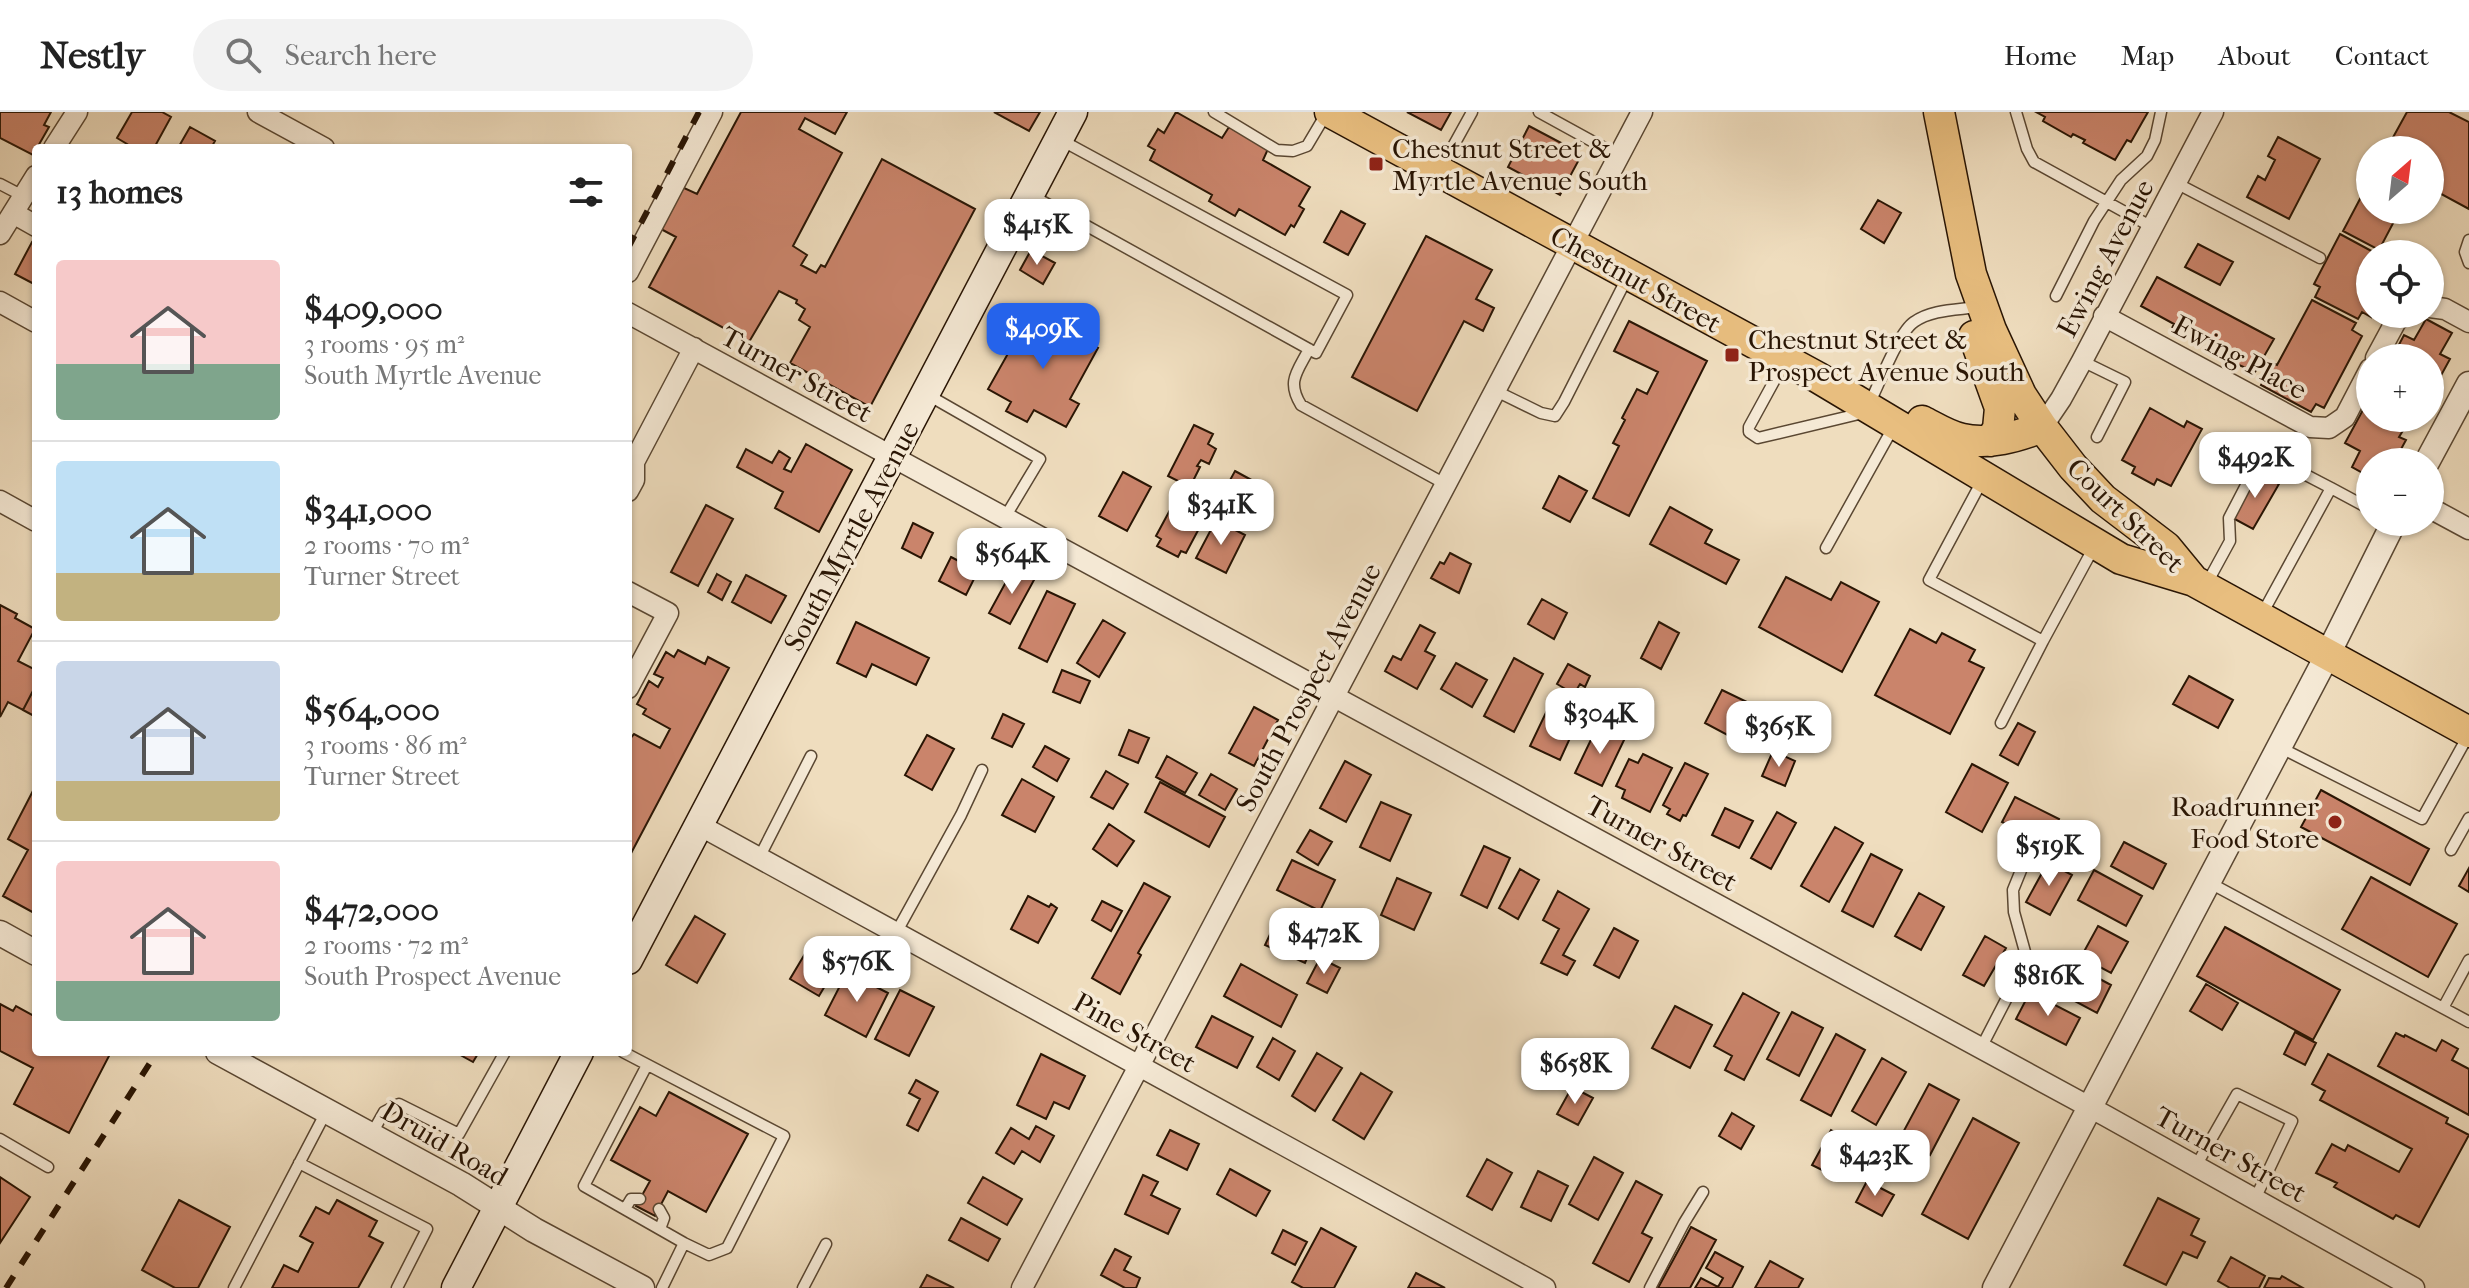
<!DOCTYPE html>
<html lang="en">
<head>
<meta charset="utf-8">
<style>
	:root { --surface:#fff; --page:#f2f2f2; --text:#222; --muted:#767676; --line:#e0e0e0; --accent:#2563eb }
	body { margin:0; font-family:"IM FELL French Canon",serif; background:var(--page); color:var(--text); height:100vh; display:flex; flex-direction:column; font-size:30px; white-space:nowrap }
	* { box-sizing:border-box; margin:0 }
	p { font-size:26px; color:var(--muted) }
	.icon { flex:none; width:44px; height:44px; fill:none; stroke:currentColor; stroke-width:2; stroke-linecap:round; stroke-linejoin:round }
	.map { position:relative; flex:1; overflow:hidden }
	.sheet { position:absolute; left:32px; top:32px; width:600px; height:912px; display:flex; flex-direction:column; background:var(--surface); border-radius:8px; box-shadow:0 2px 6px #0004 }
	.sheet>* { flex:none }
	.needle { width:52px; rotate:28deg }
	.tools { position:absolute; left:2356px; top:24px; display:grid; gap:16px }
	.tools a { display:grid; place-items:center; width:88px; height:88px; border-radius:50%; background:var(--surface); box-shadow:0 2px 6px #0004; font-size:40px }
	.price { position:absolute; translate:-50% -68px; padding:0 18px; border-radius:16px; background:#fff; color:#222; font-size:26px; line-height:52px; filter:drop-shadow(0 2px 4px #0008) }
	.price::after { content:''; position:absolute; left:50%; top:48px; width:24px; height:18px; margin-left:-12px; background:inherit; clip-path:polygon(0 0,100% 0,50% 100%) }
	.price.current { background:var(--accent); color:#fff }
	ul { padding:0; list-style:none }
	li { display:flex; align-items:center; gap:24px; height:200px; padding:0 24px }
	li+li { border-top:2px solid var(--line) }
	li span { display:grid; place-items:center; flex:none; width:224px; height:160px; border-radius:8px; color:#555 }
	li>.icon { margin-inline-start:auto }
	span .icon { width:96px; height:96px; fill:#fffc; stroke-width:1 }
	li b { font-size:34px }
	h2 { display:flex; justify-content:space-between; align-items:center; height:96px; padding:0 24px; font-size:34px }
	header { display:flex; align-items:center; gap:48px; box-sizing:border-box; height:112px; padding:0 40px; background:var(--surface); border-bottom:2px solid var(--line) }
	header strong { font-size:38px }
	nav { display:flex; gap:44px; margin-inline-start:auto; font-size:28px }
	.search { width:560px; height:72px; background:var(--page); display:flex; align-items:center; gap:20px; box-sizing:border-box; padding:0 28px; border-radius:44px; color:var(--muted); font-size:30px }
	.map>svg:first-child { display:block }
</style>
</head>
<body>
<header>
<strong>Nestly</strong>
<div class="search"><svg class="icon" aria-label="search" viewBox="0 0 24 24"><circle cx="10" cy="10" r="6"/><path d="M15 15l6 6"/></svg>Search here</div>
<nav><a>Home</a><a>Map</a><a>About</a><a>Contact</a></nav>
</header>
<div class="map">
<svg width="2469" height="1176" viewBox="0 0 2469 1176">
	<rect width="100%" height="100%" fill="#efddbe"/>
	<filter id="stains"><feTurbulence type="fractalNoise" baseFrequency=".0025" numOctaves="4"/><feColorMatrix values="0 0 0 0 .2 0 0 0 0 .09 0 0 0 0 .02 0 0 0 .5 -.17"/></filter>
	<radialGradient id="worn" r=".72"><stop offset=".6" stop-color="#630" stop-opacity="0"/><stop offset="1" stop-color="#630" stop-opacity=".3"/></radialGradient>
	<path fill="#ca846b" stroke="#291504" stroke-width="2" d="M0 0H51L44 13 49 15 33 43 0 26Z
		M132 0H162L171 5 154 36H124L127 32 117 26Z
		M741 0H847L835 22 805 6 799 17 842 41 793 134 807 143 801 153 816 161 821 153 825 155 882 47 975 97 870 295 790 251 810 215 799 208 805 197 796 191 797 188 779 179 749 230 649 175 676 125 659 116 682 75 697 82Z
		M994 0H1040L1029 19Z
		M1176 0 1222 26 1229 15 1268 37 1263 48 1310 75 1299 94 1304 97 1294 115 1291 113 1285 123 1239 97 1235 104 1209 89 1212 83 1150 48 1155 38 1148 34 1158 17 1164 21Z
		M1407 0H1451L1441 18Z
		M2036 0H2148L2131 30 2127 28 2115 48 2083 31 2085 28 2073 22 2071 25 2043 9 2045 5Z
		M2407 0H2449L2469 10V97L2430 76V38H2386Z
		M1529 14 1582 42 1560 83 1508 55Z
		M190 15 215 29 211 36H178Z
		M2278 25 2320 47 2289 107 2247 85 2258 64 2265 68 2275 48 2268 44Z
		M2370 68V98H2400L2379 138 2343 119Z
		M1878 88 1901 101 1884 131 1861 117Z
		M1341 99 1365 112 1348 143 1324 130Z
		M2340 122 2377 142H2370L2371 205 2362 200 2358 207 2315 185 2320 175 2314 172Z
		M1426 124 1492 158 1476 187 1494 196 1483 219 1464 209 1417 299 1352 265Z
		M32 130 36 132V173L15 162Z
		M2198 132 2233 150 2220 173 2185 155Z
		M1031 138 1055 151 1043 172 1020 158Z
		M2157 165 2274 227 2255 260 2209 240 2216 227 2188 213 2182 224 2171 218 2174 212 2141 194Z
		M2312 188 2356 211 2352 218 2362 224 2324 296 2316 292 2311 300 2261 273 2272 251 2277 253Z
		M1032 199 1098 236 1070 287 1079 292 1066 315 1034 298 1027 310 1006 299 1011 290 988 277Z
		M2426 207 2452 221 2440 242 2450 247 2438 269 2431 265 2430 268V246H2392L2404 223 2414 228Z
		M1629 209 1707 249 1629 404 1593 386 1619 334 1613 331 1625 308 1622 306 1637 277 1647 282 1658 260 1614 239Z
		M2370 285V306H2418L2413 315 2407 312 2399 325 2406 328 2394 350H2370V365L2352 355 2360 339 2345 331Z
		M2150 296 2184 315 2187 309 2202 317 2171 374 2157 367 2154 373 2132 361 2135 355 2122 348Z
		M1194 313 1213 322 1208 332 1216 337 1209 352 1201 348 1197 354 1200 355 1190 375 1168 364Z
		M806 332 852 358 819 420 775 396 783 380 737 355 746 337 772 351 779 339 790 346 784 357 791 360Z
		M1235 359 1257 371 1245 393 1223 381Z
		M1123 360 1151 375 1127 419 1099 404Z
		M2256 360 2279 372 2253 417 2231 405Z
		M1559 364 1587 379 1570 410 1543 396Z
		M1186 380 1211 394 1186 441 1181 439 1178 445 1157 434 1161 427 1156 424 1177 385 1182 387Z
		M706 393 733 407 698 474 671 460Z
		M1670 395 1712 418 1705 431 1739 448 1726 472 1650 432Z
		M1216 408 1245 423 1226 461 1196 446Z
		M913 411 933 421 921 446 902 436Z
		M1450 441 1471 452 1459 481 1431 466 1440 450 1444 452Z
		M951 445 978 459 966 483 939 469Z
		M1013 457 1034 468 1010 512 989 501Z
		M717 462 731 470 722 488 708 480Z
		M746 463 786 484 771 511 732 490Z
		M1786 465 1831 488 1841 470 1879 490 1842 560 1759 515Z
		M1047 479 1075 492 1047 550 1019 536Z
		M1542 487 1567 501 1554 527 1528 512Z
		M0 493 17 502 15 506 35 517 18 549 36 558V573L23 598 8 590 0 605Z
		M1103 508 1125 521 1099 565 1077 551Z
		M856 510 929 546 916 573 872 552 866 565 837 551Z
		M1659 510 1679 521 1661 557 1641 546Z
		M1420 513 1435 521 1425 539 1435 544 1417 577 1385 559 1393 544 1401 548Z
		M1910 517 1936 531 1942 521 1975 538 1969 549 1984 556 1950 622 1875 583Z
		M678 538 705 552 708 545 729 556 628 747V629L634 622 660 636 670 617 643 602 646 597 637 592 649 569 658 575 663 566 654 562 666 540 674 545Z
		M1514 546 1543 562 1514 620 1484 604Z
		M1456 551 1487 568 1472 595 1441 577Z
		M1568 552 1590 564 1585 575 1580 572 1574 582 1557 572Z
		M1062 558 1090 569 1080 591 1053 580Z
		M2189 564 2233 588 2218 616 2173 592Z
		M1722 578 1751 592 1733 626 1705 611Z
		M33 579 36 581V605L23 598Z
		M1552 588 1581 602 1560 648 1530 634Z
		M1254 595 1278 608 1254 654 1229 641Z
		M1003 602 1024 612 1012 635 992 626Z
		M2018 611 2035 620 2018 653 2000 643Z
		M1598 613 1625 626 1602 674 1575 661Z
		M1129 618 1149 626 1138 651 1119 643Z
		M927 623 954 637 932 678 905 663Z
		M1045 634 1069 647 1057 669 1033 655Z
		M1773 639 1795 649 1785 674 1762 664Z
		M1643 642 1672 656 1650 700 1622 686 1625 678 1616 674 1629 647 1638 651Z
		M1167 644 1197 661 1185 681 1156 665Z
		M1345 649 1371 663 1346 710 1320 696Z
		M1685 651 1708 662 1686 704 1683 703 1680 709 1667 702 1670 697 1663 693Z
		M1972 652 2008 671 1982 720 1946 700Z
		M1106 659 1128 672 1113 697 1091 685Z
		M1211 662 1237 677 1225 698 1199 683Z
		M1022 667 1054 685 1035 720 1002 703Z
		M1160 670 1225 705 1209 735 1145 700Z
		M36 673V802L3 784 28 738 8 727Z
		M2321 678 2429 737 2410 773 2301 715Z
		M2015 685 2059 707 2047 732 2002 710Z
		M1381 690 1411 703 1390 749 1360 735Z
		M1725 696 1753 709 1739 736 1712 723Z
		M1777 700 1796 711 1771 757 1751 746Z
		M1109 712 1134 729 1117 754 1093 737Z
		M1835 715 1863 731 1829 790 1801 774Z
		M1310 718 1332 730 1318 753 1297 740Z
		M2124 730 2166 752 2153 777 2111 754Z
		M1484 734 1510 746 1487 796 1461 783Z
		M1871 742 1902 758 1873 815 1842 799Z
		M1292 748 1335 768 1320 799 1277 778Z
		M2048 750 2072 763 2050 803 2026 790Z
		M2469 756V780L2459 774Z
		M1520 757 1539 768 1518 807 1499 796Z
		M2094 758 2142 784 2126 814 2078 788Z
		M2371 765 2457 812 2428 865 2342 817Z
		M1397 766 1431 781 1414 818 1381 803Z
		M1144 771 1170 785 1138 841 1141 843 1120 882 1092 866Z
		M1558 779 1589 797 1563 843 1575 849 1567 863 1541 851 1559 817 1543 808Z
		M1919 781 1944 795 1921 838 1895 824Z
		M1028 784 1049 795 1051 792 1057 796 1038 831 1011 817Z
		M1102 789 1122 799 1111 819 1092 808Z
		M1280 801 1319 819 1305 851 1265 833Z
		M695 804 725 822 697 871 666 853Z
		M2098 814 2128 830 2111 861 2081 845Z
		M2225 815 2340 878 2313 928 2197 864Z
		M1614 816 1638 829 1619 866 1594 853Z
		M1985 824 2006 836 1984 874 1963 863Z
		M809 835 838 852 819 884 790 867Z
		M1320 846 1340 856 1327 881 1307 871Z
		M2070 851 2111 873 2097 901 2056 879Z
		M1241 852 1297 883 1281 915 1224 884Z
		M847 860 888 881 866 925 825 903Z
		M2206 872 2238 891 2222 918 2190 899Z
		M900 878 934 895 909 944 875 927Z
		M2030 880 2080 906 2066 933 2016 907Z
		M1743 881 1779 901 1744 968 1725 958 1732 944 1714 934Z
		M0 892 13 899 16 894 36 905V940H102L109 944 69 1021 14 992 33 956 0 939Z
		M1675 894 1712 913 1690 956 1652 936Z
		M1792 900 1823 916 1799 964 1767 947Z
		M1212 904 1253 925 1237 956 1196 935Z
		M2295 920 2316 931 2305 953 2284 942Z
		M2396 921 2404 925 2405 923 2436 939 2442 928 2458 937 2452 948 2469 957V1003L2378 954Z
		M1836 922 1865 938 1831 1004 1801 988Z
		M1273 926 1295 939 1279 968 1257 955Z
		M455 940H479L473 950Z
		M1317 941 1342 956 1315 999 1292 984Z
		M1041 942 1085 964 1069 997 1054 990 1046 1007 1017 993Z
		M2328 942 2448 1006 2446 1011 2469 1023 2419 1115 2396 1103 2393 1107 2334 1075 2337 1071 2316 1061 2332 1032 2345 1039 2348 1033 2399 1060 2412 1037 2320 988 2325 979 2312 972Z
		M1882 946 1906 960 1876 1013 1852 999Z
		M1361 961 1392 980 1364 1027 1333 1008Z
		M916 968 938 980 918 1019 907 1013 920 987 909 981Z
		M1929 972 1959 988 1930 1043 1900 1026Z
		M1572 975 1593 986 1578 1013 1557 1002Z
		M669 980 748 1022 706 1100 668 1079 655 1104 636 1094 650 1069 611 1048 640 995 656 1004Z
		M1732 1001 1754 1014 1741 1037 1719 1024Z
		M1973 1006 2019 1031 1968 1127 1922 1102Z
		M1036 1014 1054 1024 1040 1050 1022 1039 1014 1052 996 1041 1011 1016 1029 1027Z
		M1170 1018 1199 1032 1187 1058 1157 1043Z
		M1831 1018 1858 1033 1840 1067 1812 1053Z
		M1594 1045 1623 1061 1598 1108 1569 1092Z
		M1487 1047 1512 1061 1492 1098 1467 1084Z
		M1230 1057 1270 1079 1256 1104 1217 1082Z
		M1538 1059 1568 1074 1551 1109 1521 1095Z
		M1143 1063 1158 1070 1151 1083 1180 1097 1168 1122 1125 1102Z
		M0 1065 30 1085 0 1131Z
		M983 1065 1022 1087 1007 1113 968 1091Z
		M1636 1069 1662 1083 1642 1121 1652 1126 1629 1170 1593 1151Z
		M1867 1069 1894 1083 1882 1104 1856 1090Z
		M2158 1086 2199 1107 2191 1123 2205 1130 2197 1146 2183 1140 2166 1173 2124 1153Z
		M179 1088 230 1115 198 1176H175L142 1158Z
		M337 1088 377 1109 369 1124 383 1131 358 1176H272L284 1153 298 1160 313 1131 300 1124 316 1095 329 1102Z
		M961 1106 1000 1127 988 1149 949 1128Z
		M1691 1115 1716 1128 1690 1176H1658Z
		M1321 1116 1356 1135 1334 1176H1303L1292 1170Z
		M1283 1118 1307 1130 1295 1153 1272 1141Z
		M1115 1137 1131 1145 1124 1158 1140 1166 1136 1176H1125L1101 1163Z
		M1715 1140 1743 1155 1732 1176H1695L1701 1166 1718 1175 1723 1166 1706 1156Z
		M2231 1145 2265 1164 2259 1176H2230L2218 1169Z
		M1770 1149 1803 1167 1798 1176H1755Z
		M1416 1161 1445 1176H1408Z
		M927 1163 954 1176H920Z
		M2282 1164 2303 1176H2264L2269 1166 2280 1167Z"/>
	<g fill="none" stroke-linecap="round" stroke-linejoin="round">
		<g stroke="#5a4732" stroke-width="13">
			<path id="service" d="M1214 0 1277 38 1293 39 1307 34 1326 2
				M1539 0 1619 44
				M2016 0 2027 37 2034 50 2152 115
				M1440 58 1472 0
				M2176 71 2320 146
				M0 72 23 84
				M1031 83 1316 241 1347 183 1061 28
				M2469 128 2465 140 2469 151
				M2056 184 2094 109 2121 68 2147 44 2155 28 2161 0
				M1309 237C1298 259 1286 269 1301 293L1447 373
				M2082 249 2125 270 2097 325
				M1784 251 1749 315V320L1758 326 1863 301
				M1496 279 1541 301 1555 304 1564 290 1628 164
				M928 283 1040 347 1004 407
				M1871 288C1880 270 1899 220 1914 210 1929 199 1951 198 1969 196
				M1983 367 1929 468 2043 529 2094 435
				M1826 436 1894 314
				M2206 473 2230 429 2229 406 2256 354 2269 348 2281 350 2331 376
				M2261 504 2331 376 2370 397
				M2001 611 2043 529
				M2279 635 2422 707 2469 622
				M2451 738 2469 706
				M759 746 811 644
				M2210 771 2469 910
				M896 821 961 703 982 658
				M2443 896 2469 848
				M1981 936 2027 847 2014 800 2013 778 2026 746
				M623 940 784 1024 727 1136 709 1143 684 1131 584 1074 647 953
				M371 1023 384 1000 399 992 459 1022 505 940
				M0 1027 48 1055
				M299 1051 427 1117 397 1176
				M2196 1054 2237 982 2292 1009 2255 1087
				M625 1097 631 1087H640
				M659 1097 664 1106 660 1117
				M234 1176 326 1000
				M662 1176 684 1131
				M803 1176 826 1132
				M1650 1176 1684 1111 1703 1080"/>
		</g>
		<g stroke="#5a4732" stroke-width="23">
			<path id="minor" d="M258 0 324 36
				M54 36 77 0
				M13 101 36 114
				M0 122 36 64
				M628 160 712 0
				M0 190 36 210
				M2430 195 2445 197 2469 210
				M628 201 2106 1004 2414 1176
				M2104 204 2310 315 2329 316 2345 305 2370 257
				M2376 246 2396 209 2405 202
				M2042 315 2061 287 2082 249 2213 0
				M628 354 634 350 694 236
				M628 379 634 368V350
				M0 389 36 409
				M2430 396 2469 417
				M628 480 668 501 628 576
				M699 713 1545 1176
				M1022 1176 1642 0"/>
		</g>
		<g stroke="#5a4732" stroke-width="27">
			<path id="tertiary" d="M2427 350 2469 272
				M0 821 36 841
				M218 940 461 1072 534 1118 642 1176
				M1995 1176 2328 542 2394 410"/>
		</g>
		<g stroke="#291504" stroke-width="31">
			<path id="secondary" d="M628 848 1073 0
				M456 1176 579 940"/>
		</g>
		<g stroke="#291504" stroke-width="33">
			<path id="primary" d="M1330 0 1817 265 2121 447 2194 469
				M1939 0 1971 162 1991 218 2021 283 2042 315 2073 355 2103 387 2166 435 2194 469 2469 620
				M1974 224 2000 296 1998 317 1990 329
				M1922 309C1934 315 1948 324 1962 327 1989 333 2017 325 2042 315"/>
		</g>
		<use href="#service" stroke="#f5e9d5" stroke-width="10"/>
		<use href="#minor" stroke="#f5e9d5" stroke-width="20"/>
		<use href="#tertiary" stroke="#f5e9d5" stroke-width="24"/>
		<use href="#secondary" stroke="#f5e9d5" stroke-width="28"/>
		<use href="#primary" stroke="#e8be7f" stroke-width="30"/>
		<path stroke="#291504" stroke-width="6" stroke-dasharray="14 14" stroke-linecap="butt" d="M628 136 699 0
			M6 1176 157 940"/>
	</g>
	<g fill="#8f2418" stroke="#f5e9d5" stroke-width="3">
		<rect x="1368" y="44" width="16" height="16" rx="4"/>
		<rect x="1724" y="235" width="16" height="16" rx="4"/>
		<circle cx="2335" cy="710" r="8"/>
	</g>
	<g text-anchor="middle" stroke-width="7" stroke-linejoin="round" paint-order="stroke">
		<g font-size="28" fill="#291504" stroke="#f5e9d5" text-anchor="start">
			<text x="1392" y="46">Chestnut Street &amp;<tspan x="1392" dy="32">Myrtle Avenue South</tspan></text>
			<text x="1748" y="237">Chestnut Street &amp;<tspan x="1748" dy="32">Prospect Avenue South</tspan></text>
			<text x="2319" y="704" text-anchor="end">Roadrunner<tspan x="2319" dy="32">Food Store</tspan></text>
		</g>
		<g font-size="28" fill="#291504" stroke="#f5e9d5">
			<text transform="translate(2105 146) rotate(-62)" y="10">Ewing Avenue</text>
			<text transform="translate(1636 167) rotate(29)" y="10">Chestnut Street</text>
			<text transform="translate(2240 245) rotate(28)" y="10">Ewing Place</text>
			<text transform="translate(797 262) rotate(29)" y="10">Turner Street</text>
			<text transform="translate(2126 403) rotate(44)" y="10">Court Street</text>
			<text transform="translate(851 424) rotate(-62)" y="10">South Myrtle Avenue</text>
			<text transform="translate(1308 575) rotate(-62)" y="10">South Prospect Avenue</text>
			<text transform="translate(1662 731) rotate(29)" y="10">Turner Street</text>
			<text transform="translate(1135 920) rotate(29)" y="10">Pine Street</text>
			<text transform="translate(445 1031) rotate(30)" y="10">Druid Road</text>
			<text transform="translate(2231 1042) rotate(29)" y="10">Turner Street</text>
		</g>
	</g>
	<rect width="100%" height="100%" filter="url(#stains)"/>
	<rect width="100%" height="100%" fill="url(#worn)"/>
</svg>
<div class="tools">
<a><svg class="needle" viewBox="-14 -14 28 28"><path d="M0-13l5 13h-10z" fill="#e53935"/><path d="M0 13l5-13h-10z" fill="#767676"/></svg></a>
<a><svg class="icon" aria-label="locate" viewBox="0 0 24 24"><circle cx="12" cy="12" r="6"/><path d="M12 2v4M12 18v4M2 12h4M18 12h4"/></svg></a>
<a>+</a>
<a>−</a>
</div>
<b class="price" style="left:1037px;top:155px">$415K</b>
<b class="price current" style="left:1043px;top:259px">$409K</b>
<b class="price" style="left:2255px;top:388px">$492K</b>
<b class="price" style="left:1221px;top:435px">$341K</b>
<b class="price" style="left:1012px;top:484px">$564K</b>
<b class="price" style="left:1600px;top:644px">$304K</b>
<b class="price" style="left:1779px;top:657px">$365K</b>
<b class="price" style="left:2049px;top:776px">$519K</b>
<b class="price" style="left:1324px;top:864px">$472K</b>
<b class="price" style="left:857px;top:892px">$576K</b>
<b class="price" style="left:2048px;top:906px">$816K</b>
<b class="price" style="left:1575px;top:994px">$658K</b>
<b class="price" style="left:1875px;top:1086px">$423K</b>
<section class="sheet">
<h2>13 homes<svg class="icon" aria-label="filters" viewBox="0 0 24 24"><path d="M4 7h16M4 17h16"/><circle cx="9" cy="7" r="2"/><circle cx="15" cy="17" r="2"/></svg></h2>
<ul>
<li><span style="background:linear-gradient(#f6c9c9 65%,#7fa58c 0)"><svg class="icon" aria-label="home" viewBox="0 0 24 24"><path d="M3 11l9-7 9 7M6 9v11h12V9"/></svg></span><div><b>$409,000</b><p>3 rooms · 95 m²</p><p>South Myrtle Avenue</p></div></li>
<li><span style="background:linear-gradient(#bfe0f5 70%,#c2b280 0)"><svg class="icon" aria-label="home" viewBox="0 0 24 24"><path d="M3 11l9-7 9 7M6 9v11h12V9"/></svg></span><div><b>$341,000</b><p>2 rooms · 70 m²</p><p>Turner Street</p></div></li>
<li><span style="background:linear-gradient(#c9d6e8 75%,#c2b280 0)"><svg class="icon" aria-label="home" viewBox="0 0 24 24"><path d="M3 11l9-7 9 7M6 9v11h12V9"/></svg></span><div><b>$564,000</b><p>3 rooms · 86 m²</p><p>Turner Street</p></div></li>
<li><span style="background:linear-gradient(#f6c9c9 75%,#7fa58c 0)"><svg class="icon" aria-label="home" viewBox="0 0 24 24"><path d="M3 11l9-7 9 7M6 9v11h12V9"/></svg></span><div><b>$472,000</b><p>2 rooms · 72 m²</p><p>South Prospect Avenue</p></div></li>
</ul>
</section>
</div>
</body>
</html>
